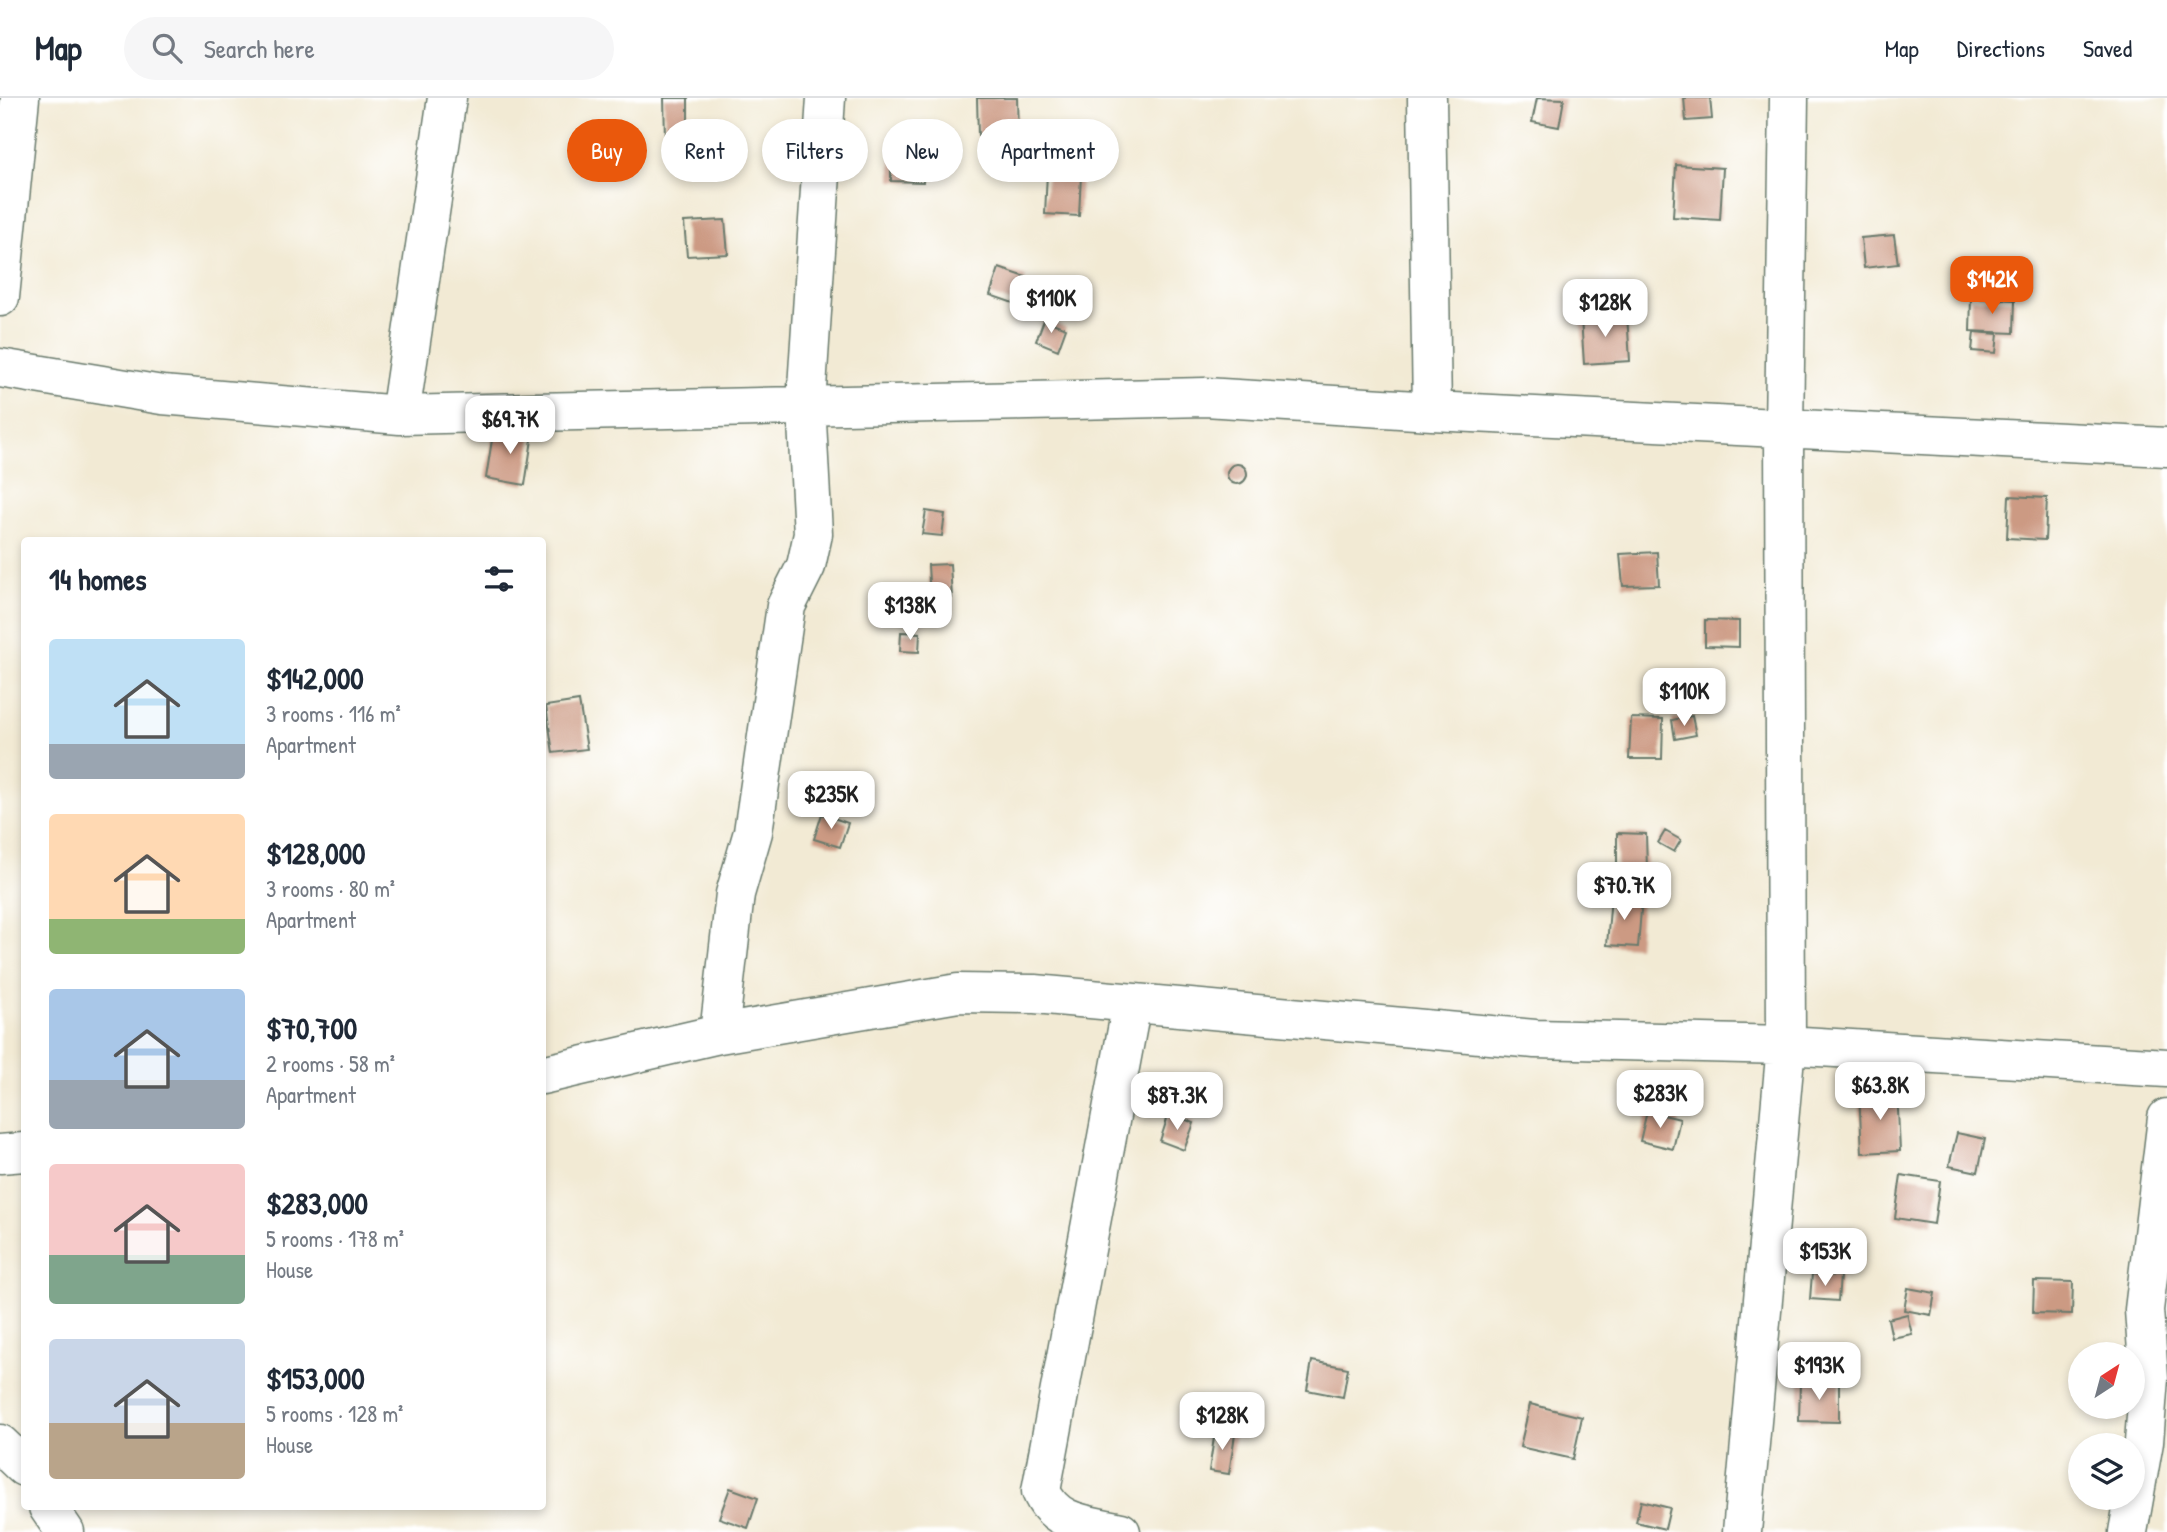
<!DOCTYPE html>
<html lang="en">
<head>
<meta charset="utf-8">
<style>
	:root { --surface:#fff; --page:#f6f6f7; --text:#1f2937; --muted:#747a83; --line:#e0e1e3; --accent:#ea580c }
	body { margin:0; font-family:"Patrick Hand",sans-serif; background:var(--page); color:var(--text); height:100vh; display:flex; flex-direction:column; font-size:26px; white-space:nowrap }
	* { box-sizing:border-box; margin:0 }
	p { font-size:23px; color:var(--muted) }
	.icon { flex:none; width:38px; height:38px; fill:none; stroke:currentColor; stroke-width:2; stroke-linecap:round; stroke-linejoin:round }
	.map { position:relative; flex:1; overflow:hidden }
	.sheet { position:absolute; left:21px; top:439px; width:525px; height:973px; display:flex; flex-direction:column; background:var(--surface); border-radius:7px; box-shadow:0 4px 10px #0003 }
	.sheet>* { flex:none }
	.top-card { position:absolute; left:567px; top:21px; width:665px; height:63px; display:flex; gap:14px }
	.needle { width:46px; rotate:36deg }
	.tools { position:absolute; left:2068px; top:1244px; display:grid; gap:14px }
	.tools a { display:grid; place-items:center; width:77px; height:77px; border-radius:50%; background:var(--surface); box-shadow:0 4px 10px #0003; font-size:35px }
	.price { position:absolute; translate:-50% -60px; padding:0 16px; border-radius:14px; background:#fff; color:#222; font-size:23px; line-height:46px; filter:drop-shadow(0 2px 4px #0008) }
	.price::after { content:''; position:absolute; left:50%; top:42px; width:21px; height:16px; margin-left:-10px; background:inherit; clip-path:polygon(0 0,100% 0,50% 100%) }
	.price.on { background:var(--accent); color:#fff }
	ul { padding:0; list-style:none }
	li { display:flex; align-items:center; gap:21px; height:175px; padding:0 28px }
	li span { display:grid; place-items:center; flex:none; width:196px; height:140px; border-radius:7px; color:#555 }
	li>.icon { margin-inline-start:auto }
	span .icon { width:84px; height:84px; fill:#fffc; stroke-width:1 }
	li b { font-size:30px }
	h2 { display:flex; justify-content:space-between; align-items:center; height:84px; padding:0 28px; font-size:30px }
	.tag { padding:0 24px; border-radius:32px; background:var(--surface); box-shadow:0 4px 10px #0003; font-size:24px; line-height:63px }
	.tag.on { background:var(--accent); color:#fff }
	header { display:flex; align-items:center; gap:42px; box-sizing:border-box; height:98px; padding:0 35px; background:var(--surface); border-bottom:2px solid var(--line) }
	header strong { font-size:33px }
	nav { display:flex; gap:38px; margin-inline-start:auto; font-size:24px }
	.search { width:490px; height:63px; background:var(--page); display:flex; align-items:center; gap:18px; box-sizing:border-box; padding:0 24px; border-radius:38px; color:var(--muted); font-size:26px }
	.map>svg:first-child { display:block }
</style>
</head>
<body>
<header>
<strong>Map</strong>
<div class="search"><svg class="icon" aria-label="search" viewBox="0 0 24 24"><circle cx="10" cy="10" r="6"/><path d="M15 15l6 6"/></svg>Search here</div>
<nav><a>Map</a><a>Directions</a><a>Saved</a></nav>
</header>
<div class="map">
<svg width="2167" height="1434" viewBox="0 0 2167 1434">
	<rect width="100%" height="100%" fill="#fff"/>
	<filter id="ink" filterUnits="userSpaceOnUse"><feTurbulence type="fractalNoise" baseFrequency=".0143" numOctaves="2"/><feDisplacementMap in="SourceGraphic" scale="14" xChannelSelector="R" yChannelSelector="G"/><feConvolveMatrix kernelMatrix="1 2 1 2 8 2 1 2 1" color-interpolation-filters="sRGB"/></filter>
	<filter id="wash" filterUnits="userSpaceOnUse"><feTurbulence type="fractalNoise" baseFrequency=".00686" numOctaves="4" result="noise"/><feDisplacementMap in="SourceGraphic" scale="28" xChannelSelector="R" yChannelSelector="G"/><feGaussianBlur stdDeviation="1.57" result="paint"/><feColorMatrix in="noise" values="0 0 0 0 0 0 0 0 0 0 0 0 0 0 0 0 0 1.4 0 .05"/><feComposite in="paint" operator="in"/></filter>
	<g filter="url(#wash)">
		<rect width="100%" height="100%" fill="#f2ead4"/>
		<g id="blocks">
			<path fill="#cc9a83" d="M664 0H688V39H665Z
				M977 0H1017L1018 37 978 38Z
				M1537 0 1564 1 1559 29 1532 24Z
				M1684 0H1710L1712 21 1686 23Z
				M891 58 924 59 923 84 891 83Z
				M1676 67 1723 70 1720 122 1673 119Z
				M1047 75 1081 77 1079 118 1045 116Z
				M725 122 728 156 687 158 684 124Z
				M1894 137 1898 166 1864 170 1861 140Z
				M999 170 1026 179 1016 206 990 197Z
				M1971 200 2015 202 2014 235 1970 233Z
				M1627 217 1630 263 1584 266 1581 220Z
				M1044 222 1066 230 1058 252 1036 243Z
				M1974 234 1998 236 1996 255 1972 253Z
				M494 329 533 335 525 387 486 380Z
				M1227 376a10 10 0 1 1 20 0a10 10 0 1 1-20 0Z
				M2009 398 2047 400 2045 442 2007 440Z
				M926 413 945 416 942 438 922 436Z
				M1657 454 1659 487 1623 488 1620 456Z
				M950 466 952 500 930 501 928 467Z
				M1705 522 1739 523V549L1705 548Z
				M901 534 920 535 919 554 900 553Z
				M579 603 587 651 553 655 546 608Z
				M1692 618 1696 637 1675 641 1672 622Z
				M1631 620 1663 621 1662 661H1629Z
				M822 716 848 725 840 749 814 741Z
				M1665 733 1681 742 1674 754 1658 745Z
				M1617 735 1646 736 1647 772H1617Z
				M1611 798 1642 800 1638 849 1607 847Z
				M1897 992 1900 1053 1862 1055 1859 994Z
				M1647 1013 1680 1021 1673 1051 1640 1043Z
				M1169 1015 1194 1025 1184 1052 1160 1043Z
				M1957 1035 1985 1041 1978 1074 1949 1068Z
				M1901 1077 1940 1083 1934 1126 1895 1120Z
				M1812 1176 1840 1178 1838 1203 1810 1201Z
				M2034 1183 2073 1184 2072 1216 2033 1215Z
				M1908 1190 1935 1195 1931 1217 1904 1212Z
				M1907 1216 1912 1236 1892 1240 1888 1221Z
				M1312 1263 1348 1270 1343 1299 1307 1292Z
				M1800 1283 1839 1285V1324L1799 1323Z
				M1530 1306 1582 1319 1573 1361 1520 1349Z
				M1215 1333 1235 1336 1229 1376 1209 1373Z
				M730 1390 758 1400 748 1430 719 1420Z
				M1641 1403 1670 1410 1665 1431 1636 1424Z"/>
		</g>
	</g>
	<g filter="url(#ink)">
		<use href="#blocks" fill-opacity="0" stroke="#697a6c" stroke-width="2"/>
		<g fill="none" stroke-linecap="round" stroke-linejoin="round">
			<g stroke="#697a6c" stroke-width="41">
				<path id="minor" d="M1427 0 1432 313
					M0 199 20 0
					M0 270 162 297 400 317 1205 299 1432 313 2167 349
					M400 317 447 0
					M719 936 735 796 753 734 786 508 806 468 813 436 806 305 826 0
					M542 977 719 936 958 895 1035 896 1535 941 1786 947 2167 970
					M0 1056 24 1054
					M0 1346 24 1369
					M48 1409 65 1434
					M1121 1434C1088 1426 1055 1427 1041 1393L1132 905
					M1742 1434 1786 947 1784 331 1789 0
					M2128 1434 2144 1344 2149 1280 2144 1212 2167 1020"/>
			</g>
			<use href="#minor" stroke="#fff" stroke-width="38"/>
		</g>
	</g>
</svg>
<div class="tools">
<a><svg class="needle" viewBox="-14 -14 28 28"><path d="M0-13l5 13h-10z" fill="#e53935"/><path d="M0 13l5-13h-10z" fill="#747a83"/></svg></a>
<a><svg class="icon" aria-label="layers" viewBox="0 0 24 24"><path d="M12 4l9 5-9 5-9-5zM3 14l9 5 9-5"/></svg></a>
</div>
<b class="price on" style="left:1992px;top:218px">$142K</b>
<b class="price" style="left:1051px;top:237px">$110K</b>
<b class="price" style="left:1605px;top:241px">$128K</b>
<b class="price" style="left:510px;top:358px">$69.7K</b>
<b class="price" style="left:910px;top:544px">$138K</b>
<b class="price" style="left:1684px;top:630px">$110K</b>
<b class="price" style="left:831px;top:733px">$235K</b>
<b class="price" style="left:1624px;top:824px">$70.7K</b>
<b class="price" style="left:1880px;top:1024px">$63.8K</b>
<b class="price" style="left:1660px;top:1032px">$283K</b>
<b class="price" style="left:1177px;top:1034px">$87.3K</b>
<b class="price" style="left:1825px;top:1190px">$153K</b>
<b class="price" style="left:1819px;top:1304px">$193K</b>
<b class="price" style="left:1222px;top:1354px">$128K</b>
<div class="top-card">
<a class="tag on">Buy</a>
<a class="tag">Rent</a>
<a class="tag">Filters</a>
<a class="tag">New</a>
<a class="tag">Apartment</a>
</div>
<section class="sheet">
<h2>14 homes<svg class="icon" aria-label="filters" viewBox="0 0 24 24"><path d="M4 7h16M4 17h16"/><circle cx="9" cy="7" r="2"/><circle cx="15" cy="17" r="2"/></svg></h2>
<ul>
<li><span style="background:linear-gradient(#bfe0f5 75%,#9aa5b1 0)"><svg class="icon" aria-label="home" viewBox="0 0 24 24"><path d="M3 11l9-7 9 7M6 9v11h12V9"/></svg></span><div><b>$142,000</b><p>3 rooms · 116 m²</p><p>Apartment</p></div></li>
<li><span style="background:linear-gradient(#ffd9b3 75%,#8fb573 0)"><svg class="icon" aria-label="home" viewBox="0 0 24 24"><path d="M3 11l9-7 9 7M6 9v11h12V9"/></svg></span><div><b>$128,000</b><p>3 rooms · 80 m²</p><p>Apartment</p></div></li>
<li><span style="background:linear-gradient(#a9c7e8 65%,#9aa5b1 0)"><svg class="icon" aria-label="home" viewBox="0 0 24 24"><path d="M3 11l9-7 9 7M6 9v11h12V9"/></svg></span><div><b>$70,700</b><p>2 rooms · 58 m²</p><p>Apartment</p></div></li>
<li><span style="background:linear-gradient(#f6c9c9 65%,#7fa58c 0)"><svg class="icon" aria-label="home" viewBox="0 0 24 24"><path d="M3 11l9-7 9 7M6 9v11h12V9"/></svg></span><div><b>$283,000</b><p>5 rooms · 178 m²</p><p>House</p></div></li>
<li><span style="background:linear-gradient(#c9d6e8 60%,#b9a48a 0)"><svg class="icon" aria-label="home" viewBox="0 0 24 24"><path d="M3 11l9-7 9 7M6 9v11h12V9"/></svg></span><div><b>$153,000</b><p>5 rooms · 128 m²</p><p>House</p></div></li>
</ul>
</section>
</div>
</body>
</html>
